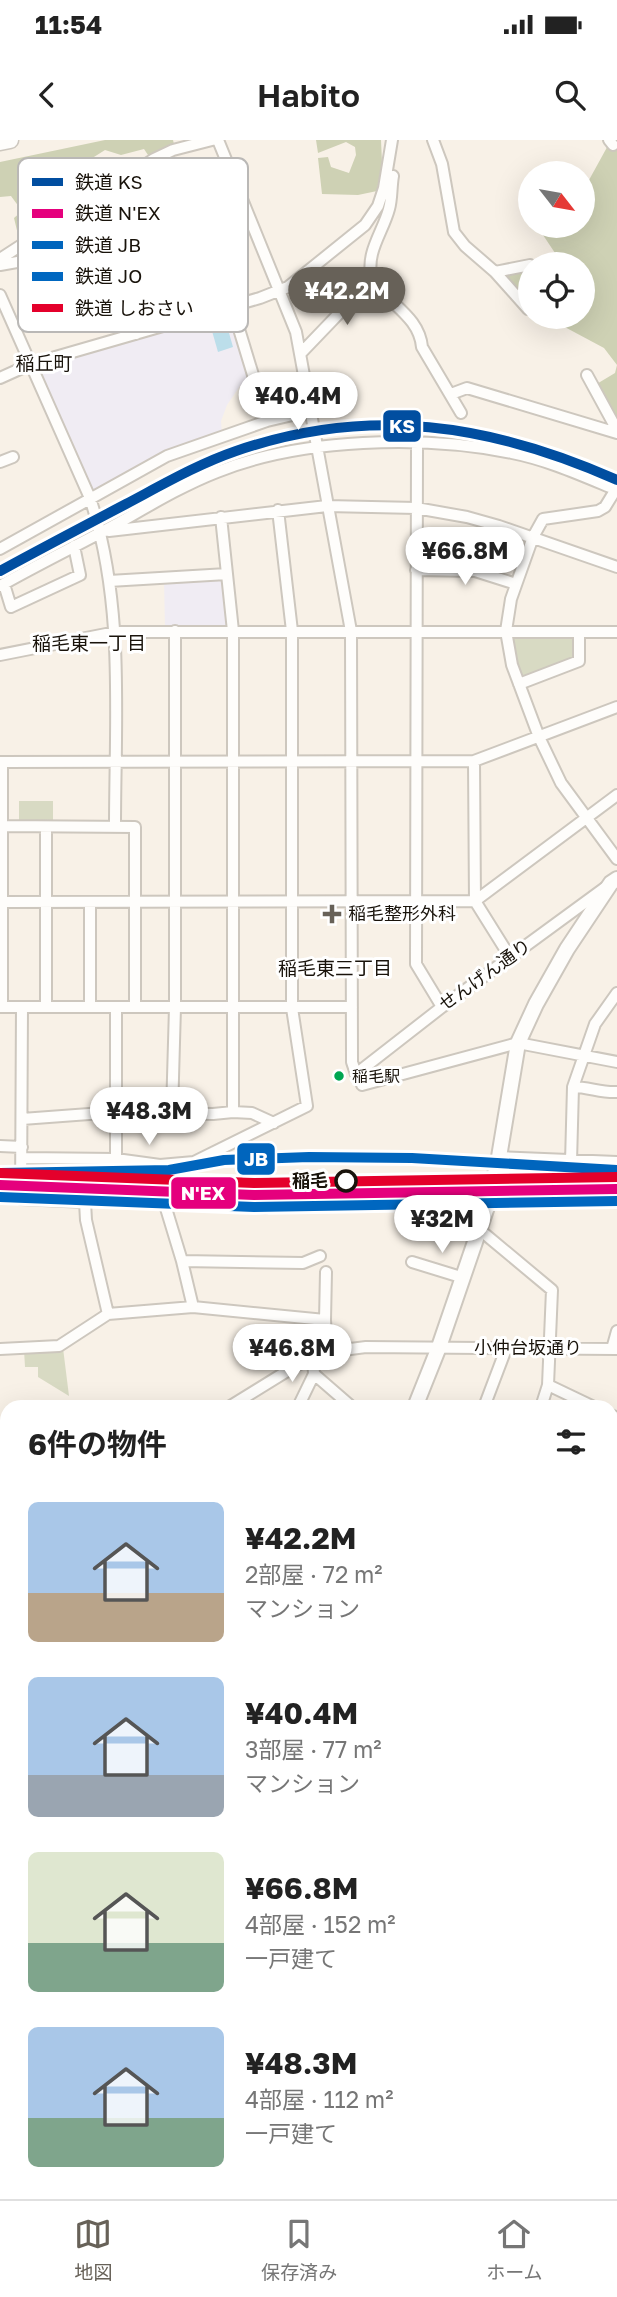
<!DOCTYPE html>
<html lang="ja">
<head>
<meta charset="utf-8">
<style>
	:root { --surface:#fff; --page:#f6f6f6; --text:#222; --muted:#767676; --line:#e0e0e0; --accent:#676158 }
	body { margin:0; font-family:"Golos Text","Noto Sans JP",sans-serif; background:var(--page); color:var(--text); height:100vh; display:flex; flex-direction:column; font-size:26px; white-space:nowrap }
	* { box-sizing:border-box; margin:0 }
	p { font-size:23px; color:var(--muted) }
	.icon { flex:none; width:38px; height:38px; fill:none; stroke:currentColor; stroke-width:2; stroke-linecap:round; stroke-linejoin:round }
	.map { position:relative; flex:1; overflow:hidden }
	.side { position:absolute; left:0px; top:1260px; width:618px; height:800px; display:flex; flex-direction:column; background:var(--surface); border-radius:21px 21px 0 0; box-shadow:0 7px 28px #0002 }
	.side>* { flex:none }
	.needle { width:46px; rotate:121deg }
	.fabs { position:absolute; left:518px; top:21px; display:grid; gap:14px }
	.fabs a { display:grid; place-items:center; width:77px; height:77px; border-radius:50%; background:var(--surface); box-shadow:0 7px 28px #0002; font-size:35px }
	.price { position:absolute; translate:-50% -60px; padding:0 16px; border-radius:24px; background:#fff; color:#222; font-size:23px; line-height:46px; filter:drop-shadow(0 2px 4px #0008) }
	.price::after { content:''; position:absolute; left:50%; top:42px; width:21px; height:16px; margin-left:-10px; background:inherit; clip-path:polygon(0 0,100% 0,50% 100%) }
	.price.current { background:var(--accent); color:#fff }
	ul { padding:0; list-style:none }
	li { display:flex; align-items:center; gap:21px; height:175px; padding:0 28px }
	li span { display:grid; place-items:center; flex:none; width:196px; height:140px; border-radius:10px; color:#555 }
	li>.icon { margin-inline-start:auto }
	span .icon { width:84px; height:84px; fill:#fffc; stroke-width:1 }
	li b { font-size:30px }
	h2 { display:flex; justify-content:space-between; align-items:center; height:84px; padding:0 28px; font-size:30px }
	.status { display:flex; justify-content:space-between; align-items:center; height:49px; padding:0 35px; background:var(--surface); direction:ltr }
	.status svg { height:19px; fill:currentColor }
	header { display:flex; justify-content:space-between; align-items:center; height:91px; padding:0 28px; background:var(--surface); font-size:32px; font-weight:600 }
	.dock { display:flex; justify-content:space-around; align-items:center; height:98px; border-top:2px solid var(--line); background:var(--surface); font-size:19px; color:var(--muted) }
	.dock a { display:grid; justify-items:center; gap:4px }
	.dock .current { color:var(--accent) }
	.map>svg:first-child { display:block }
</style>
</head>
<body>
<div class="status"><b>11:54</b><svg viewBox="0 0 49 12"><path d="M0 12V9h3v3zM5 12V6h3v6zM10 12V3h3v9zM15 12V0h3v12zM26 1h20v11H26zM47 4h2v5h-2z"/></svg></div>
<header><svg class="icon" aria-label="back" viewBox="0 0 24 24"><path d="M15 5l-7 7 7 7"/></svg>Habito<svg class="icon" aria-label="search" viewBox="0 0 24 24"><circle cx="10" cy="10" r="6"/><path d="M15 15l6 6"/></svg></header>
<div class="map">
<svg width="617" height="2059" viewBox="0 0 617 2059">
	<rect width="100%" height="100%" fill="#f8f1e7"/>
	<path fill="#f0ecf3" d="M226 172 230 174 250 242 240 246 227 265 221 281 222 294 96 353 90 351 38 232 40 227Z
		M219 436 224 440 229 483 226 488H165L164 440Z
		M179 2053H480L475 2059H177Z"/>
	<path fill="#d8dac3" d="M512 494 575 496V519L520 538 510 500Z
		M19 661H53V682H19Z
		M63 1208 69 1256 38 1237V1227H25L24 1210Z"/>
	<path fill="#ced1b4" d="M105 0H173L175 8 150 18 144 9 121 15 105 10 86 22V30L71 42 62 37 41 35 20 52 36 92 20 103 14 78 22 71 11 56 0 57V22Z
		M316 0H381L382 22 377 51 358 55 322 54 318 18 328 17 331 27 349 33 356 15 355 7 346 2 318 13Z
		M611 0H617V280L595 245 615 233 617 225 604 208 546 177H583V124H533L557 116 537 86H583V38L589 40Z
		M530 125V167L503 134Z"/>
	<path fill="#bcdeea" d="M225 179 233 207 218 212 210 184Z"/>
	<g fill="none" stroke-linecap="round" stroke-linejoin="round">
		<g stroke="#cdc7be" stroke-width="14">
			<path id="minor" d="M218 0 296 192 351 491 352 922 356 934 442 867 606 747
				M433 0 442 24 454 92 465 106 495 132 528 169
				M609 0 613 5
				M393 36C391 47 392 59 389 69 383 92 365 113 372 138 386 163 419 175 422 207L461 273
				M104 52 136 194
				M0 119 154 19 173 10 212 0
				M0 125 170 95 249 77
				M495 132 530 125
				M0 155 90 358C125 464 115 577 115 687
				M232 166 267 281
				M302 212 349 163 374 143
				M587 235 617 290
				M0 238 31 224 260 158 288 147 365 85 378 66 384 48 392 0
				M451 254 467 248 617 293
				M417 303 416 824 442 867
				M0 322 13 317
				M616 349 605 367 598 371 543 379 533 397 511 459 506 491 512 525 539 597 561 643 617 719
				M221 377 233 491V972
				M109 391 327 366 416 368 467 377 499 386 617 427
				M0 409 167 316 267 281 310 271
				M416 430 475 431 516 444
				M109 441 227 434
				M4 444 11 467 80 435 74 406
				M0 446C37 425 76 406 113 386 147 367 181 346 217 332 301 298 424 295 512 313 548 320 583 336 617 350
				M0 515 116 492H617
				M519 544 579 521V492
				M474 621 475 761 510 817
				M0 622 474 621 617 567
				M2 686 135 687V867
				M2 762 475 761 617 655
				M0 867H352
				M2 867V622
				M22 867 21 1059 85 1062 86 1080 108 1174 193 1167 325 1180
				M46 867V687
				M90 867V763
				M362 945 518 903 617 922
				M573 947C589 947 601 953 617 952
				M172 973 175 867V491
				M22 979 116 972 213 974 233 972 252 973 274 983
				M0 1006 22 1007
				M499 1017 617 1022
				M22 1018 116 1019 160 1025 194 1022 307 966 292 868V491L278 370
				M116 1019V867
				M571 1022 573 947 595 884 617 853
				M480 1090 552 1150 548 1245 541 1267
				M182 1121 165 1065 174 1063 265 1068
				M412 1122 464 1138
				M326 1132 325 1180 327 1212
				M193 1167 182 1121 303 1123 320 1116
				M0 1209 59 1206 108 1174
				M612 1209 617 1191
				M314 1234 352 1267
				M548 1245 594 1267
				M229 1267 297 1225 327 1212 366 1207 617 1209
				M298 1267 314 1234 313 1218
				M484 1267 506 1209
				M611 1275 617 1278
				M611 1361 617 1344
				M0 1408 7 1407
				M0 1425 7 1428
				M0 1467 7 1448
				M611 1492 617 1495
				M0 1606 7 1589
				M611 1670 617 1672
				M0 1816H7
				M611 1857 617 1852
				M0 1894 7 1897
				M611 1998 617 2001
				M0 2033 7 2018
				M68 2053 81 2059
				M418 2053 420 2054
				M569 2053 570 2059
				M602 2053 617 2058
				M44 2059 47 2053"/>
		</g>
		<g stroke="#cdc7be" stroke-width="18">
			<path id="major" d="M415 1267 439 1207 488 1064 499 1017 518 903 536 864 567 809 611 743 617 739
				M111 2059 114 2053"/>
		</g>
		<g stroke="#cdc7be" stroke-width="19">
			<path id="highway" d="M0 2 10 0"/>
		</g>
		<use href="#minor" stroke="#fefdfb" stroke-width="10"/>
		<use href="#major" stroke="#fefdfb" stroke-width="14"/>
		<use href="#highway" stroke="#fefdfb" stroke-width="16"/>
		<g stroke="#fff" stroke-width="16">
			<path id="rail-1" d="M0 431C42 408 84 386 126 364 162 345 198 324 236 311 369 265 491 284 617 340"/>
		</g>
		<g stroke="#fff" stroke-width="16">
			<path id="rail-2" d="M0 1045 254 1055 617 1049"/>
		</g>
		<g stroke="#fff" stroke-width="16">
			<path id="rail-3" d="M0 1033 169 1030 224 1020 309 1017 412 1018 617 1030"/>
		</g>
		<g stroke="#fff" stroke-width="16">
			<path id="rail-4" d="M0 1057 254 1067 617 1061"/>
		</g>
		<g stroke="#fff" stroke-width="16">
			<path id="rail-5" d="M0 1033 254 1043 617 1037"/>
		</g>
		<use href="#rail-1" stroke="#014ea0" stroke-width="10"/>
		<use href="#rail-2" stroke="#e5007d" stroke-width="10"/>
		<use href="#rail-3" stroke="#0065bd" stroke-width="10"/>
		<use href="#rail-4" stroke="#0067c0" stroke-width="10"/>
		<use href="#rail-5" stroke="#e4002b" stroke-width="10"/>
	</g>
	<path fill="#676158" stroke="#fff" stroke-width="2.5" d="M328.5 763.5h7v7h7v7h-7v7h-7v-7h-7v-7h7z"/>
	<circle fill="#00a651" stroke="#fff" stroke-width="2.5" cx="339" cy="936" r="6"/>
	<circle fill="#fff" stroke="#19130b" stroke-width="3.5" cx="346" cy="1041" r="10"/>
	<g text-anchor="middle" stroke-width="6" stroke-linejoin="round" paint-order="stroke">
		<g font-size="16" fill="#19130b" stroke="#fff" text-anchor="start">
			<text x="352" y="942">稲毛駅</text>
		</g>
		<g font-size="18" fill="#19130b" stroke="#fff" text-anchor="start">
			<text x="348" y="780">稲毛整形外科</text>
		</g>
		<g font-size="18" fill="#19130b" stroke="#fff">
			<text transform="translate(485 835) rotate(-36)" y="6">せんげん通り</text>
			<text x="528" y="1214">小仲台坂通り</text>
		</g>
		<g font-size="18" font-weight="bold" fill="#19130b" stroke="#fff" text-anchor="end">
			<text x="328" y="1047">稲毛</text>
		</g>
		<g font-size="19" fill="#19130b" stroke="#fff">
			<text x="44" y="230">稲丘町</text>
			<text x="89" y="510">稲毛東一丁目</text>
			<text x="335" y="835">稲毛東三丁目</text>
		</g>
	</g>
	<rect x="18" y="18" width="230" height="174" rx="10" fill="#fff" stroke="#bab8b6" stroke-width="2"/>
	<rect x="32" y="38" width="31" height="8" fill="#014ea0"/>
	<rect x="32" y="69" width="31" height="9" fill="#e5007d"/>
	<rect x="32" y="101" width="31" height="8" fill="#0065bd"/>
	<rect x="32" y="132" width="31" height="9" fill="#0067c0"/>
	<rect x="32" y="164" width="31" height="8" fill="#e4002b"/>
	<g font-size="19" fill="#19130b">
		<text x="75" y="49">鉄道 KS</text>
		<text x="75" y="80">鉄道 N'EX</text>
		<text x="75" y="112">鉄道 JB</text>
		<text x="75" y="143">鉄道 JO</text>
		<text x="75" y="175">鉄道 しおさい</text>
	</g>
	<g stroke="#fff" stroke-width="2.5">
		<rect x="382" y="269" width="40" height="34" rx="7" fill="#014ea0"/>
		<rect x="236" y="1002" width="40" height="34" rx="7" fill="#0065bd"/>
		<rect x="170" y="1036" width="67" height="34" rx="7" fill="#e5007d"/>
	</g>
	<g font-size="19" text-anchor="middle" font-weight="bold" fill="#fff">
		<text x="402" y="293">KS</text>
		<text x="256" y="1026">JB</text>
		<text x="203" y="1060">N'EX</text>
	</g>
</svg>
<div class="fabs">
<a><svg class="needle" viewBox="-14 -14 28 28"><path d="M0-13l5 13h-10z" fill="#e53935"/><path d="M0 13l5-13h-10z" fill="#767676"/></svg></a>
<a><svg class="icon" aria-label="locate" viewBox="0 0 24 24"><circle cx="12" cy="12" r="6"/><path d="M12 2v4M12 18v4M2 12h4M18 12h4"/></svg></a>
</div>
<b class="price current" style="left:347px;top:187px">¥42.2M</b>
<b class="price" style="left:298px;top:292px">¥40.4M</b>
<b class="price" style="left:465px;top:447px">¥66.8M</b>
<b class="price" style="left:149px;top:1007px">¥48.3M</b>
<b class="price" style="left:442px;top:1115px">¥32M</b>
<b class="price" style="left:292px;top:1244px">¥46.8M</b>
<section class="side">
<h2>6件の物件<svg class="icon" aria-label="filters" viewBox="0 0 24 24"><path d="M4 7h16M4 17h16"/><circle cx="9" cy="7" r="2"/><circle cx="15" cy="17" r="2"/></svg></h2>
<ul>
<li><span style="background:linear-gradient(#a9c7e8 65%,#b9a48a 0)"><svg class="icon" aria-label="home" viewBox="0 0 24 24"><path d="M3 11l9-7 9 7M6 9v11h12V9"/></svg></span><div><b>¥42.2M</b><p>2部屋 · 72 m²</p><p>マンション</p></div></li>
<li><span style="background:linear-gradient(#a9c7e8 70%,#9aa5b1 0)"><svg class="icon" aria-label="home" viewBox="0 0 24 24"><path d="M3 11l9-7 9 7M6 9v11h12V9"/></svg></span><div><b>¥40.4M</b><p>3部屋 · 77 m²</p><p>マンション</p></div></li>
<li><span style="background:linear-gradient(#dfe7d0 65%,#7fa58c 0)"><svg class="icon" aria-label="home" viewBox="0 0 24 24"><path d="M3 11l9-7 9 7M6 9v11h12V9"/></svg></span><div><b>¥66.8M</b><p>4部屋 · 152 m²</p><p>一戸建て</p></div></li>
<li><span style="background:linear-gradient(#a9c7e8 65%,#7fa58c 0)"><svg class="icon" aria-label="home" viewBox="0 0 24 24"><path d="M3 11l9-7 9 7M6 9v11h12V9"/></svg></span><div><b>¥48.3M</b><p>4部屋 · 112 m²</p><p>一戸建て</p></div></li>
</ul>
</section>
</div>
<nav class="dock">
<a class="current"><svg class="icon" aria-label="map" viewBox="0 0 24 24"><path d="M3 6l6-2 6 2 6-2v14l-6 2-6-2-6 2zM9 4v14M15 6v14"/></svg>地図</a>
<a><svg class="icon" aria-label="saved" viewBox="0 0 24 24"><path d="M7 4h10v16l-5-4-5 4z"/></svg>保存済み</a>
<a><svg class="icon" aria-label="home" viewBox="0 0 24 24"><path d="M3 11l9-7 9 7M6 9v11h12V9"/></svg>ホーム</a>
</nav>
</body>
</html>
